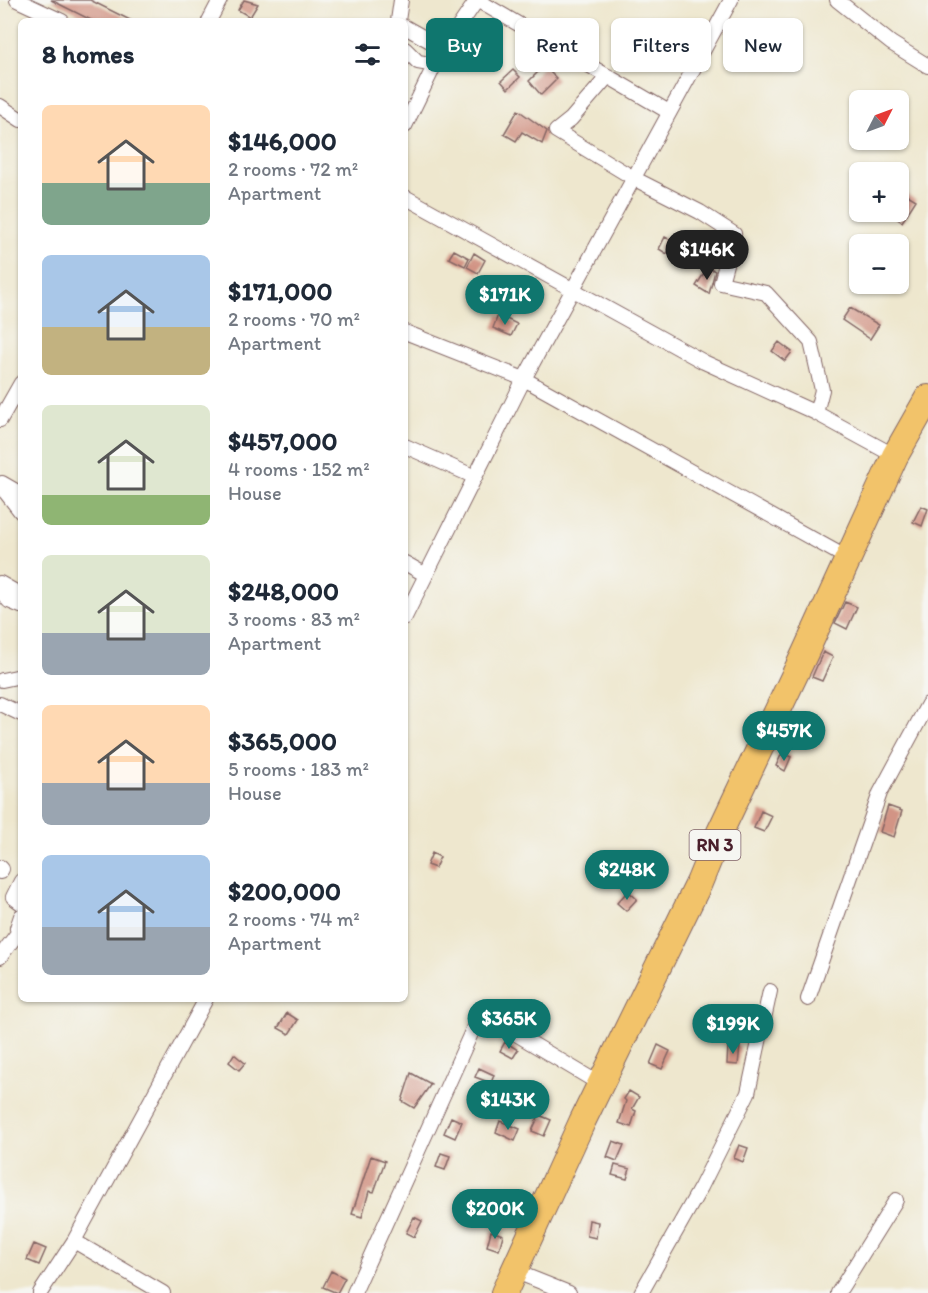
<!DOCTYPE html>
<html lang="en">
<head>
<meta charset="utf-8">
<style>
	:root { --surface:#fff; --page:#f6f6f7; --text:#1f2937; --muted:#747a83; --accent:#0f766e }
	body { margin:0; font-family:Itim,sans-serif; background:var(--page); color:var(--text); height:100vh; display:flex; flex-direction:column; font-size:22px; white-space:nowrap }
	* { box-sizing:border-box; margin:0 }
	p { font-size:20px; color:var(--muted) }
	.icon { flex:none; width:33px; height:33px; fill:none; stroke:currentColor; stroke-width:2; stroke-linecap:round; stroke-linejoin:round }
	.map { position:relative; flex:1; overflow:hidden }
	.drawer { position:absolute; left:18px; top:18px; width:390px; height:984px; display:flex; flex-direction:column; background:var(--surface); border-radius:9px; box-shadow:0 2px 4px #0004 }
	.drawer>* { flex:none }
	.guide { position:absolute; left:426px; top:18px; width:411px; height:54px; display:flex; gap:12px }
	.needle { width:39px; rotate:48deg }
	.buttons { position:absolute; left:849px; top:90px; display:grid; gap:12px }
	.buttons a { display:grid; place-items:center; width:60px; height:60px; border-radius:9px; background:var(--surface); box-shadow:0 2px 4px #0004; font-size:30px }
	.price { position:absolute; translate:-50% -51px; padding:0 14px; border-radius:21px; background:var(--accent); color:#fff; font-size:20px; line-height:39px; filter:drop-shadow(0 2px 3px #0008) }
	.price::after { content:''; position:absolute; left:50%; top:36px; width:18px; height:14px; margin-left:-9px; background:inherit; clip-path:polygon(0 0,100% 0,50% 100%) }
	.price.current { background:#222; color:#fff }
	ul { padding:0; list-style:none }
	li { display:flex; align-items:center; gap:18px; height:150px; padding:0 24px }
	li span { display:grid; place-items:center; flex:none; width:168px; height:120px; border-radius:9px; color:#555 }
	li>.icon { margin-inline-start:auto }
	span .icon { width:72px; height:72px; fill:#fffc; stroke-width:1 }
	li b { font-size:26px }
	h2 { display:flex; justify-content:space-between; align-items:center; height:72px; padding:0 24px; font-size:26px }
	.chip { padding:0 21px; border-radius:9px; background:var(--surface); box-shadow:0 2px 4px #0004; font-size:21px; line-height:54px }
	.chip.current { background:var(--accent); color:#fff }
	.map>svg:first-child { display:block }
</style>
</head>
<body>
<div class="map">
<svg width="928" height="1293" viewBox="0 0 928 1293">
	<rect width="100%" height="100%" fill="#f6f6f2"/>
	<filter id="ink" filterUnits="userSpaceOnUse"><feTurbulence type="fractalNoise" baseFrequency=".0167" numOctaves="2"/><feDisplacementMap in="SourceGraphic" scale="12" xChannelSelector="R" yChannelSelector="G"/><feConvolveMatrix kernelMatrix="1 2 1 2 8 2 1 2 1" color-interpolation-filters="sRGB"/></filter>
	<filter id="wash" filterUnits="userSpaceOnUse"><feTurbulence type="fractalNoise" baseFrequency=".008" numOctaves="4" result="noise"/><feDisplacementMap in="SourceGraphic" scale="24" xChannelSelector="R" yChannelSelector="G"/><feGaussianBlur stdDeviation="1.35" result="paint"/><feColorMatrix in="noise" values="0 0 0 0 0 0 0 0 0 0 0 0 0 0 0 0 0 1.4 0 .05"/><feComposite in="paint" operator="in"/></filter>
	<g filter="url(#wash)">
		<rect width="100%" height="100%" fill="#eee7ce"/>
		<g id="blocks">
			<path fill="#d29485" d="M51 0H90L132 21H93Z
				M244 0 258 4 250 17 238 10Z
				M544 66 557 79 541 95 529 81Z
				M513 70 520 77 508 89 501 81Z
				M518 110 547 131 542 144 522 132 516 141 504 134Z
				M906 194 916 200 902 222 892 215 898 212V205Z
				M665 237 673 241 667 254 659 249Z
				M454 250 469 258 465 266 449 258Z
				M474 253 485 260 478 273 467 267Z
				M708 267 715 271 709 294 696 286Z
				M850 308 879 325 870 339 842 320Z
				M498 315 517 324 511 336 493 328Z
				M779 342 792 352 785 361 772 351Z
				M921 506 928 509 922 526 913 522Z
				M845 602 857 607 847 629 835 623Z
				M823 652 833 657 822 681 812 677Z
				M782 753 791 757 785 771 776 766Z
				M888 806 902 811 894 837 880 832Z
				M761 811 772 816 764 832 754 828Z
				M432 853 440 857 435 868 427 865Z
				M628 891 637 899 626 911 617 903Z
				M287 1013 298 1020 289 1034 278 1028Z
				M505 1042 518 1050 513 1058 500 1051Z
				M658 1045 670 1051 662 1069 650 1064Z
				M728 1045 740 1046 738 1065 727 1064Z
				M234 1054 245 1063 239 1070 229 1062Z
				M479 1068 494 1075 491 1083 475 1077Z
				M411 1073 431 1084 414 1108 402 1101Z
				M629 1091 639 1097 632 1109 636 1111 631 1127 619 1123 626 1101 624 1099Z
				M539 1115 551 1120 544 1136 532 1131Z
				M451 1117 462 1122 455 1138 444 1133Z
				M500 1121 520 1129 515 1141 496 1132Z
				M613 1141 624 1145 617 1161 607 1157Z
				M739 1145 748 1148 743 1162 734 1158Z
				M441 1153 450 1156 445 1170 436 1167Z
				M371 1156 385 1161 374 1192 369 1191 362 1217 352 1214Z
				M615 1165 630 1169 627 1179 612 1175Z
				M414 1217 422 1221 414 1237 406 1233Z
				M589 1220 598 1222 596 1238 587 1236Z
				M491 1231 503 1235 499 1250 487 1246Z
				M34 1244 46 1249 39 1265 27 1260Z
				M331 1271 345 1278 337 1293 323 1287Z"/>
		</g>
	</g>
	<g filter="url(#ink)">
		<use href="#blocks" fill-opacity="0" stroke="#836564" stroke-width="1.5"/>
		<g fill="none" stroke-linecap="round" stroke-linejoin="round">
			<g stroke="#836564" stroke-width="16">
				<path id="street" d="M17 0 62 21
					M477 0 669 112
					M837 0 891 43 928 66
					M209 21 220 0
					M398 21 401 0
					M405 27 444 49
					M405 49 418 62 435 65
					M608 76 571 119 556 131 635 179 700 212 734 234 721 283 766 293 811 342 822 390 816 413
					M0 106 21 120
					M405 126 440 54 477 0
					M405 197 704 362 816 413 895 456
					M405 332 524 379 849 559
					M0 420 21 383
					M405 446 473 476
					M2 483 21 494
					M0 485 21 512
					M405 563 426 575
					M0 583 21 595
					M0 590 9 601 21 606
					M405 617 524 379 731 0
					M2 680 21 676
					M0 704 21 714
					M0 867 2 869 0 872
					M21 881 13 897 21 903
					M0 957 20 930 17 928 21 916
					M808 999 880 793 928 704
					M74 1241 163 1293
					M514 1271 569 1293
					M40 1293 74 1241 206 999
					M354 1293 478 1018 516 1034 600 1084
					M641 1293 701 1187 748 1093 770 991
					M838 1293 896 1200"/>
			</g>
			<g stroke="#836564" stroke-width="28">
				<path id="highway" d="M504 1293 582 1122 699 883 720 832 805 653 895 456 928 398"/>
			</g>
			<use href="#street" stroke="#fff" stroke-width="14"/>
			<use href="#highway" stroke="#f2c36a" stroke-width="26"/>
		</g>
	</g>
	<g text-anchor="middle" stroke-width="4.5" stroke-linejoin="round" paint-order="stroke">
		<rect fill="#f6f6f2" stroke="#7e6067" stroke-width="1.5" x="689.5" y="830" width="51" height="30" rx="4.5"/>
		<g font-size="18" font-weight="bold" fill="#4a1f2b">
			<text x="715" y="851">RN 3</text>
		</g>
	</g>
</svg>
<div class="buttons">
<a><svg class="needle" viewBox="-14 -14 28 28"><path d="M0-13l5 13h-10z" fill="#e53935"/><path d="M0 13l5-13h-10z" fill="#747a83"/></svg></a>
<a>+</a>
<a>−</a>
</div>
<b class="price current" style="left:707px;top:281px">$146K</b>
<b class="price" style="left:505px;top:326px">$171K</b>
<b class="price" style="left:784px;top:762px">$457K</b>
<b class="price" style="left:627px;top:901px">$248K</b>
<b class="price" style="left:509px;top:1050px">$365K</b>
<b class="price" style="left:733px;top:1055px">$199K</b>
<b class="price" style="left:508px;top:1131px">$143K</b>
<b class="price" style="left:495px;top:1240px">$200K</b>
<div class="guide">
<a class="chip current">Buy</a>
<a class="chip">Rent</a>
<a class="chip">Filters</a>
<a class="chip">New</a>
</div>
<section class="drawer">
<h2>8 homes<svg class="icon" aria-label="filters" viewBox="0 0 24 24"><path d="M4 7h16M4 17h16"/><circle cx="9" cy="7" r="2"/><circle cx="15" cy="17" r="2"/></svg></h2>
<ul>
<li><span style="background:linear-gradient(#ffd9b3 65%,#7fa58c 0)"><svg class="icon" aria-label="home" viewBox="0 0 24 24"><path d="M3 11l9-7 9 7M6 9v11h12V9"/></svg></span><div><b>$146,000</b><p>2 rooms · 72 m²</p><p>Apartment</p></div></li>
<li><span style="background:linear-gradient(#a9c7e8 60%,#c2b280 0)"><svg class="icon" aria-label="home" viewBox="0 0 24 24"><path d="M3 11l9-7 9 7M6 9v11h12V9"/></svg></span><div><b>$171,000</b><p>2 rooms · 70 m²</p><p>Apartment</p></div></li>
<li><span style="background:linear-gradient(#dfe7d0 75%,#8fb573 0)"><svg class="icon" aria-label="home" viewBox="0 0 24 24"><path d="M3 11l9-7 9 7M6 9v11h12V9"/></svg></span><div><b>$457,000</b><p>4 rooms · 152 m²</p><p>House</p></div></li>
<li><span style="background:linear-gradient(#dfe7d0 65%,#9aa5b1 0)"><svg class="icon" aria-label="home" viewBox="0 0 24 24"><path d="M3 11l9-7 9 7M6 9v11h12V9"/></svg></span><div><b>$248,000</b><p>3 rooms · 83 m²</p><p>Apartment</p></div></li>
<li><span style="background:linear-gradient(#ffd9b3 65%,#9aa5b1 0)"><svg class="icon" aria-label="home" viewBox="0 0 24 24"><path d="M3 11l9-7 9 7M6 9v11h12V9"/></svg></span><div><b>$365,000</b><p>5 rooms · 183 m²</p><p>House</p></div></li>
<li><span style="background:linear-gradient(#a9c7e8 60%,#9aa5b1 0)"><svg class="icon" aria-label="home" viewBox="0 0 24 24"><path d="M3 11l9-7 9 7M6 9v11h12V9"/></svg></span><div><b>$200,000</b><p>2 rooms · 74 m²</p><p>Apartment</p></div></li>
</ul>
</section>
</div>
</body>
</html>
